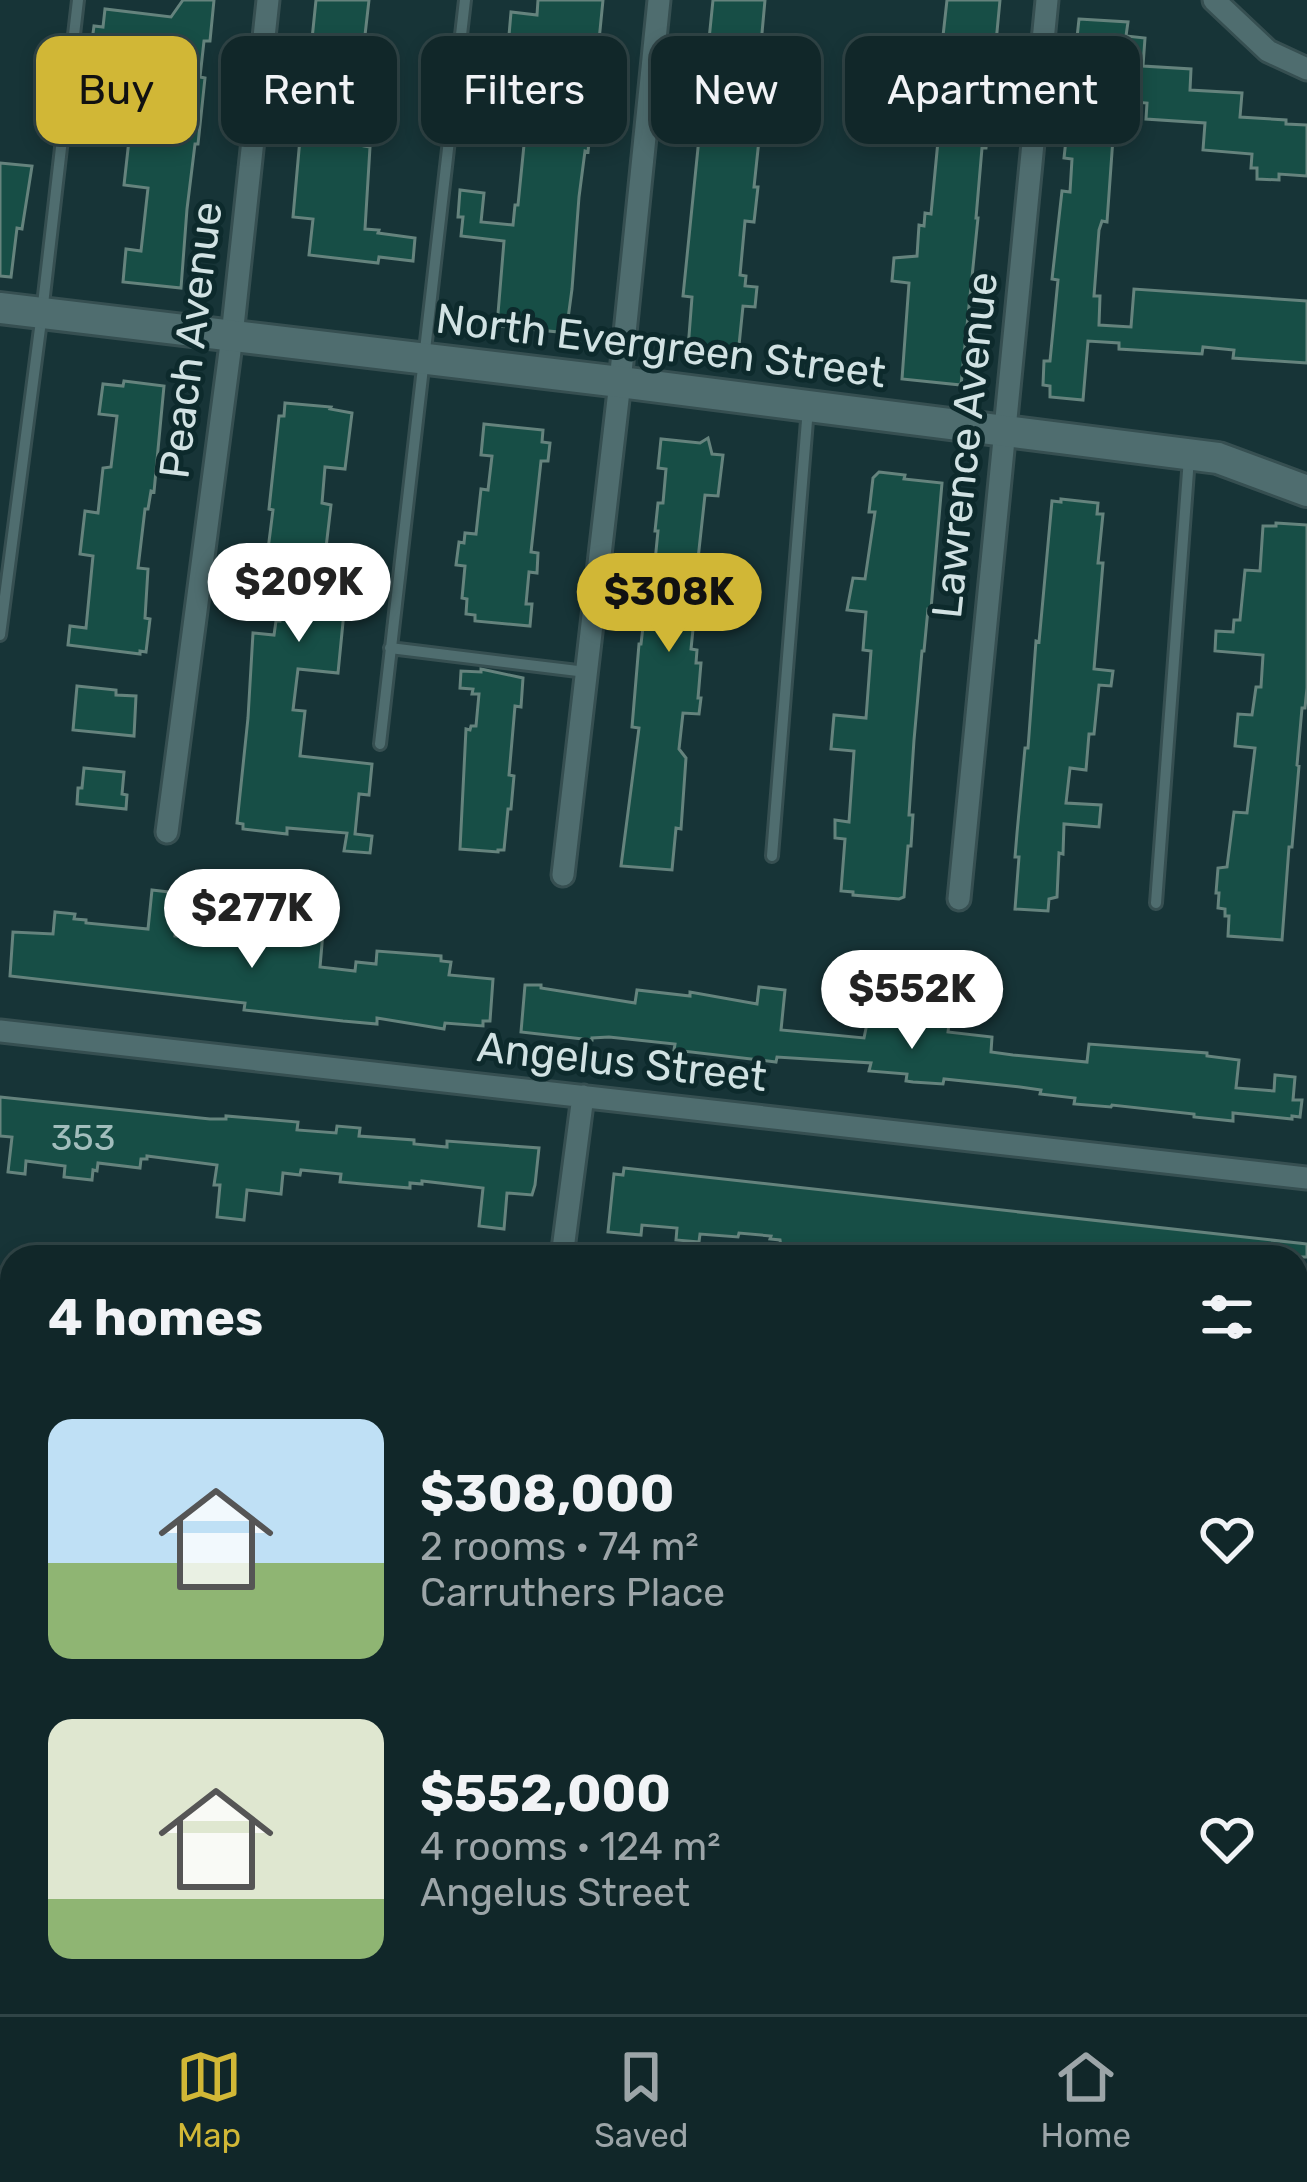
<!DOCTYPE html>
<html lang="en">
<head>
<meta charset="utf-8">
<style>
	:root { --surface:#112729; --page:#1e3335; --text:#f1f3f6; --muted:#9ca5a8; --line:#304446; --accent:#d1b736 }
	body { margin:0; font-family:Rubik,sans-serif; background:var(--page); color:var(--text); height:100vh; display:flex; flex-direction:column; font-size:45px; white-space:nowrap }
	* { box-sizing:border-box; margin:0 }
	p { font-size:39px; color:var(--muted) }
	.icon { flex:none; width:66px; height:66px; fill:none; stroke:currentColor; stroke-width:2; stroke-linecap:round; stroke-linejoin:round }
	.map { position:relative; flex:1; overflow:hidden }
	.drawer { position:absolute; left:0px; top:1245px; width:1308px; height:771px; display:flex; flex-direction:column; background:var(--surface); border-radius:36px 36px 0 0; box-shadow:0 6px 18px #0003,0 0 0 3px var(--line) }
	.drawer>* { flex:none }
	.hud { position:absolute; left:36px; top:36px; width:1236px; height:108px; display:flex; gap:24px }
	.price { position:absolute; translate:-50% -102px; padding:0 27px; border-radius:42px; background:#fff; color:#222; font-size:39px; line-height:78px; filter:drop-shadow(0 3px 6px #0008) }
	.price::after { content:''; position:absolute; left:50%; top:72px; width:36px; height:27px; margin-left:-18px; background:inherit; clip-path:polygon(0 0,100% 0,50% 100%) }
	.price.on { background:var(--accent); color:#111 }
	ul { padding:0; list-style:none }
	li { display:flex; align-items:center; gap:36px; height:300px; padding:0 48px }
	li span { display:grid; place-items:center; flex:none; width:336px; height:240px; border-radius:24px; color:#555 }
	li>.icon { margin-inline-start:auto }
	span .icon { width:144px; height:144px; fill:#fffc; stroke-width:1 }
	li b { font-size:51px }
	h2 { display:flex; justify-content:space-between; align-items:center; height:144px; padding:0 48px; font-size:51px }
	.pill { padding:0 42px; border-radius:24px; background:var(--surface); box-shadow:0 6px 18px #0003,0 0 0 3px var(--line); font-size:42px; line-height:108px }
	.pill.on { background:var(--accent); color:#111 }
	.tab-bar { display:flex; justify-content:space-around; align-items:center; height:168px; border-top:3px solid var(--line); background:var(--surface); font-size:33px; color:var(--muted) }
	.tab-bar a { display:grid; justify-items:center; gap:6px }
	.tab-bar .on { color:var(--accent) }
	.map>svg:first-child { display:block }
</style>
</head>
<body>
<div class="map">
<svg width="1307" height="2014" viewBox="0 0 1307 2014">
	<rect width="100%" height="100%" fill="#173437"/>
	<path fill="#345b47" d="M206 2004H685L759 2014H205Z"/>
	<path fill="#174e46" stroke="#65837d" stroke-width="3" d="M183 0H214L210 41H204L200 77 205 78 198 144H195L187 209 181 288 123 282 126 249 141 251 148 188 124 185 129 140 80 134 83 111 124 115 130 53 91 48 94 26 103 27 105 9 171 17Z
		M316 0H369L364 44 375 45 364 146 370 147 365 229 379 230 378 233 415 238 413 261 379 257 378 263 309 255 313 219 293 217 308 49H311Z
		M538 0H603L588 152 585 151 579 197 572 289 567 326 559 325V332L497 326 504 241 461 236 463 217H458L460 190 484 193 481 222 513 225 515 205H518L524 145 497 143 499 118 514 119 517 110 522 50 508 47 511 12 537 15Z
		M713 0H765L761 44 773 45 770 77 762 76 759 108H754L751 139 759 140 754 187H758L754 222 745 221 740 275 746 276 745 286 757 287 755 307 743 306 738 355 688 349 692 297 683 296Z
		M947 0H1000L986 148H982L976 218H978L961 385 902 379 909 283 892 281 894 258 917 256 919 225 924 226 925 213 931 214 938 141 918 139 922 102 946 104 950 55 941 54Z
		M1079 19 1128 22 1126 36 1145 38 1143 66 1191 69 1190 90 1242 93 1240 117 1286 120V124L1307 125V176L1279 174V180L1257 179V168H1251L1252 154 1203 150 1205 123 1146 119 1147 103 1111 100 1108 137 1113 138 1107 222 1102 221 1099 230 1094 296H1100L1099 325 1131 327 1134 289 1307 301V363L1233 358 1234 350 1203 347 1202 354 1119 349V343L1088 341 1083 400 1050 397V386L1043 385 1044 361H1050L1058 280 1052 279 1062 191 1070 192 1072 159 1064 158Z
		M0 163 32 166 22 229 17 228 11 277 0 276Z
		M124 381 164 386 154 492 151 491 148 509H145L138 568 148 569 145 618 150 619 146 652 140 651V654L68 645 70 626 86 628 93 556 80 554 85 511 98 513 103 468 111 467 117 416 99 414 103 384 123 386Z
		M285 403 331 407 330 409 352 413 345 469 325 467 322 503 331 505 320 599 345 602 338 673 298 669 293 710 305 711 300 756 372 764 369 795 359 794 355 834 372 836 370 853 344 851 347 833 287 828V834L243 829V824L237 823 248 718 253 633 274 635 276 621H280L284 584 264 581 273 510 269 509 279 416H284Z
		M484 424 543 430 542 442 550 443 548 461H541L531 552 538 553 537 573 529 572 526 604H532L530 626 475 621V615L466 614 467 599 462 598 465 566 456 565 459 542 464 543 465 533 476 534 481 489 488 490 492 456 481 455Z
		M708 438 712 454 723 455 718 496 705 495 698 559 716 561 713 592 697 590 691 649 697 650 696 663H701L698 698H701L699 714 683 713 679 749 686 758 681 829 676 828 672 870 621 866 639 728 632 727 639 644H641L646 601 651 602 658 531H655L658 503H663L666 469 658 468 661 439 700 443Z
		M879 472 905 475 904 479 942 483 931 609H928L924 651H922L914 740 909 815H913L911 846H908L904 897 899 899 853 895V892L841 891 845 839 835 838V820L849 822 854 751 831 749 834 715 866 718 871 651 863 650 866 612 847 610 853 578 865 579 875 512H869L873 478Z
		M1061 499 1098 503 1097 514H1103L1098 563H1103L1094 669 1113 671 1111 686 1099 685 1094 734H1089L1086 770 1070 768 1066 803 1101 805 1099 827 1064 824 1063 854 1059 853 1057 897 1049 899 1048 911 1015 909 1019 857H1015L1017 833 1025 748H1028L1036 641 1039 642 1052 501 1061 502Z
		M1276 523 1307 525V688L1305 708H1302L1297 765 1299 766 1292 847H1289L1282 940 1228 936 1229 916H1225V909L1218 908 1219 893H1216L1218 868 1227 867 1234 812 1247 813 1255 748 1235 746 1238 714 1252 715 1256 687H1261L1263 655 1215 651 1216 631 1233 632 1234 620H1240L1245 570 1260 571 1263 526H1276Z
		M481 669 523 678 521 707 515 706 509 775 514 776 511 809H508L504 850H498V852L460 849 466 729 470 730 471 726H476L479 694H472L473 689 460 688 461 671 481 672Z
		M77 686 116 690V695L136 696 134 736 73 730Z
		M84 768 124 772 122 794 127 795 126 809 77 804 78 788H82Z
		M152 890 178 893 175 936 258 947 260 925 323 932 320 967 355 971 356 962 376 964 377 951 441 956V961L451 962 449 975 493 979 490 1021H483V1026L445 1023 444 1029 377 1018V1024L343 1021 244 1010 245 1003 10 976 13 932 53 934 55 912 75 914 74 919 86 920V923L148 929Z
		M525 985H541V988L635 1003 637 990 690 996V992L757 1004 759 987 785 990 781 1030 864 1038 869 1014 897 1016V1019L949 1024 948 1032 992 1037 991 1052 1013 1055 1087 1062 1089 1044 1207 1053V1056L1239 1060 1236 1088 1274 1091 1275 1075 1295 1077 1293 1100H1302L1300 1117 1292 1116V1119L1233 1113V1121L1194 1117V1114L1112 1105 1111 1107 1074 1104 1075 1098 1040 1094 1041 1090 1020 1087 944 1079 943 1084 913 1082 906 1081 907 1074 869 1071 871 1063 777 1057 776 1062 674 1050 675 1044 609 1037 592 1038V1040L521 1032Z
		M0 1097 210 1119H226V1116L298 1122 297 1130 336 1133 337 1126 360 1128 359 1136 414 1140V1144L447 1147V1141L539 1148 535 1185 532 1195 507 1193 504 1229 479 1226 483 1188 422 1181V1184L410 1183V1188L362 1184 340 1182 341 1174 301 1170 300 1175 283 1173 281 1194 247 1190 244 1220 217 1217 220 1185H214L217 1165 147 1156V1159H141L140 1168 98 1163 97 1171 93 1170 92 1180 64 1177 65 1166 26 1161 25 1174 8 1172 12 1137 0 1136Z
		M624 1168 1307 1244V1257H910L884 1254V1257H847L781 1247 780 1240 770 1239 771 1236 739 1233 738 1237 700 1234 699 1242 676 1240 677 1228 642 1225 641 1235 608 1232 614 1174 623 1175Z"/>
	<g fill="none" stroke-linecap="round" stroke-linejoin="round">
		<g stroke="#364f51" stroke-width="16">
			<path id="lane" d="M0 635 42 313 78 0
				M390 648 586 672
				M380 744 465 0
				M772 856 808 408
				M1156 903 1189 458
				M1296 1991 1307 1993
				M1197 2014 1198 2004"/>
		</g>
		<g stroke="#364f51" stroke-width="27">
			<path id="street" d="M1214 0 1268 51 1307 69
				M167 832 232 336 268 0
				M563 875 620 382 659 0
				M959 899 1047 0
				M0 1031 1307 1178
				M562 1257 583 1096
				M0 1383 12 1384
				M1296 1527 1307 1528
				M1296 1882 1307 1883
				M0 1890 12 1891
				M180 2014 182 2004"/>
		</g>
		<g stroke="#364f51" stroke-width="36">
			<path id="secondary" d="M0 308 620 382 1218 458 1307 491"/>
		</g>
		<use href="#lane" stroke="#4f6d6f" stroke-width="10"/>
		<use href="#street" stroke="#4f6d6f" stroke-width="21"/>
		<use href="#secondary" stroke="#4f6d6f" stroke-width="30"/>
	</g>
	<g text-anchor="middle" stroke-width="10" stroke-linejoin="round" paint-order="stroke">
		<g font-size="36" fill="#a2bdbc">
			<text x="83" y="1150">353</text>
		</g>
		<g font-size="42" fill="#d1e2e3" stroke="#0d2a2c">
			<text transform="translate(190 340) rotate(-83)" y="15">Peach Avenue</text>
			<text transform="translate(661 345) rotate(7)" y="15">North Evergreen Street</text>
			<text transform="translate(964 445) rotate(-84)" y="15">Lawrence Avenue</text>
			<text transform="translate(622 1061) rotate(6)" y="15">Angelus Street</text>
		</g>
	</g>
</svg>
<b class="price" style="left:299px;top:645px">$209K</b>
<b class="price on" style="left:669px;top:655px">$308K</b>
<b class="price" style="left:252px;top:971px">$277K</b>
<b class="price" style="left:912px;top:1052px">$552K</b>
<div class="hud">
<a class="pill on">Buy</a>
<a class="pill">Rent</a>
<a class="pill">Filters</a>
<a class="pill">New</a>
<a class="pill">Apartment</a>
</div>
<section class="drawer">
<h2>4 homes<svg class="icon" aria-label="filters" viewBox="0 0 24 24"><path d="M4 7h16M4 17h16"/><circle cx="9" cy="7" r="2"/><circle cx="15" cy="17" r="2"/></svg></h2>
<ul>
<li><span style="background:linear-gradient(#bfe0f5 60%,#8fb573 0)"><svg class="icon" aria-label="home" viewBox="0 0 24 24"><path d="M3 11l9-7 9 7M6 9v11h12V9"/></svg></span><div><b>$308,000</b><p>2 rooms · 74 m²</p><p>Carruthers Place</p></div><svg class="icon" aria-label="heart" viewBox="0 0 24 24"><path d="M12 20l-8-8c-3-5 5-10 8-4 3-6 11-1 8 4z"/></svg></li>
<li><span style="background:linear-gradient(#dfe7d0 75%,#8fb573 0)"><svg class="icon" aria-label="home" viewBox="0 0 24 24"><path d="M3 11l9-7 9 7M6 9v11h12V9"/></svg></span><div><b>$552,000</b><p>4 rooms · 124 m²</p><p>Angelus Street</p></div><svg class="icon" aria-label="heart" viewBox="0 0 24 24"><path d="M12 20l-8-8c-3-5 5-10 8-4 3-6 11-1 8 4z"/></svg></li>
</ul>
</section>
</div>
<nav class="tab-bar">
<a class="on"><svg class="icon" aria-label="map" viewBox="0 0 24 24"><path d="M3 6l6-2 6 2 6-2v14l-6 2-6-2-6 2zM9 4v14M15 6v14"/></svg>Map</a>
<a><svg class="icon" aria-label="saved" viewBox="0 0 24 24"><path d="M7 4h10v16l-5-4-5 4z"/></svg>Saved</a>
<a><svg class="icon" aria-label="home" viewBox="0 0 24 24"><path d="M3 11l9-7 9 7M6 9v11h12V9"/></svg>Home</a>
</nav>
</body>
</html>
